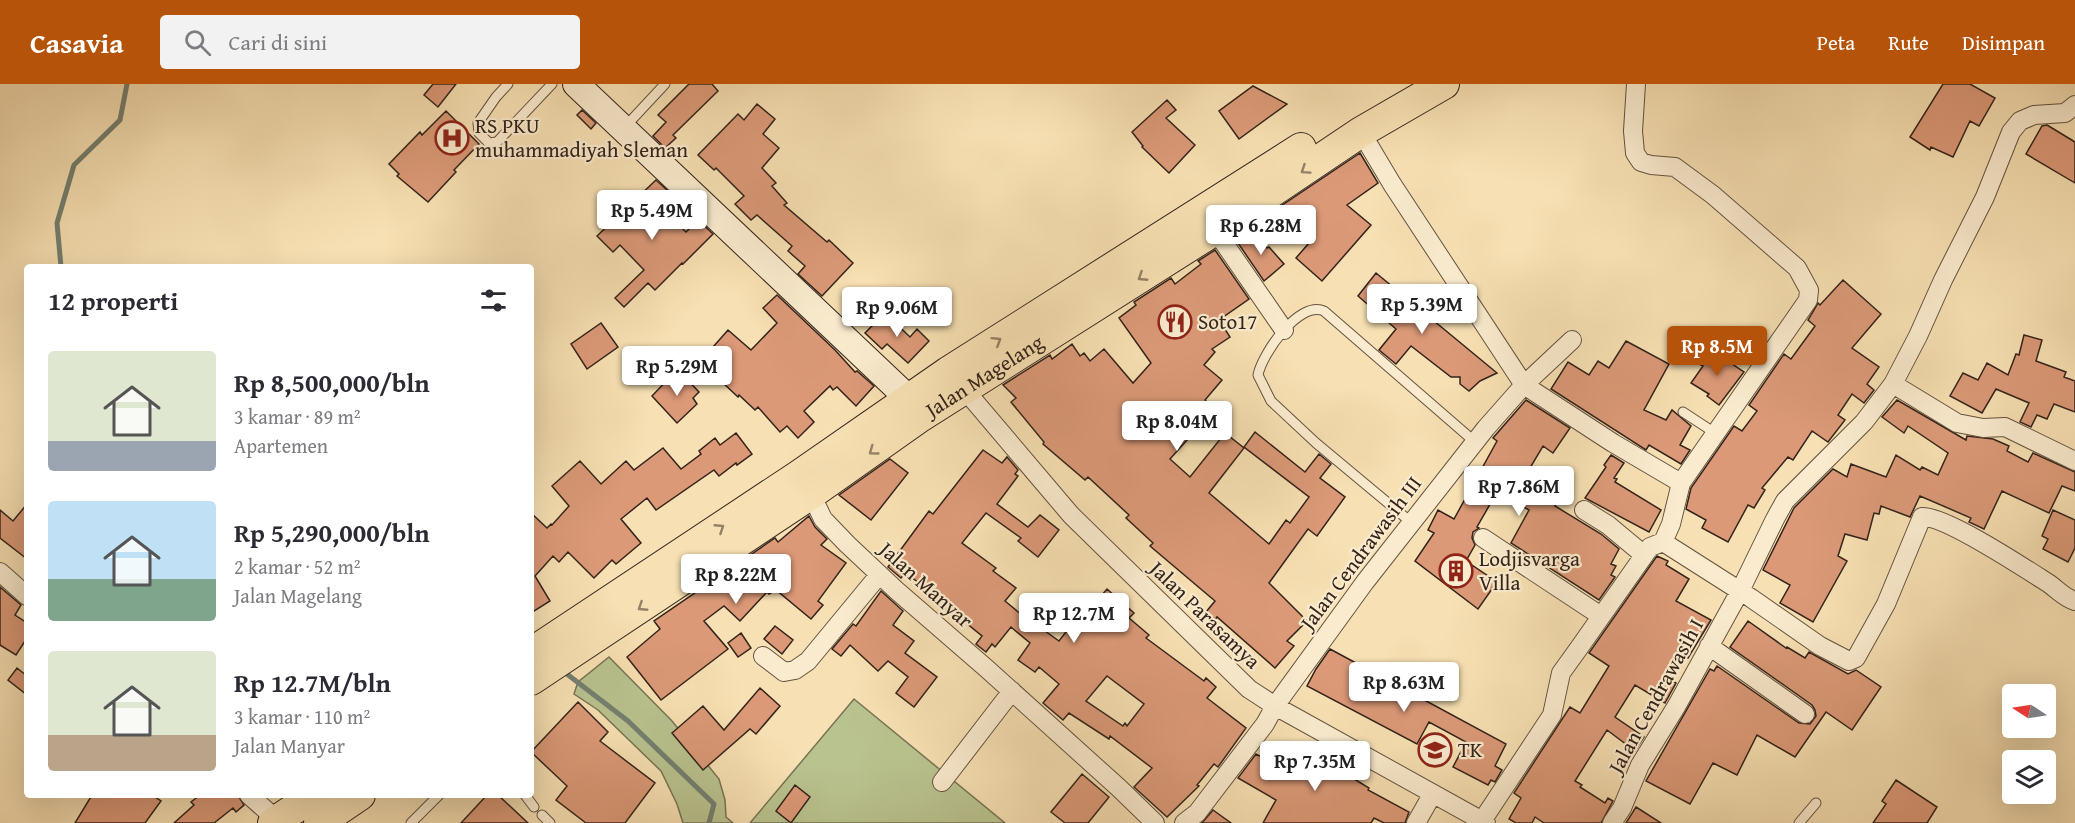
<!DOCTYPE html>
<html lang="id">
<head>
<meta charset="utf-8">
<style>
	:root { --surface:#fff; --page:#f2f2f3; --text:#2b2b33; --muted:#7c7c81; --accent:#b45309 }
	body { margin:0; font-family:"Gentium Book Plus",serif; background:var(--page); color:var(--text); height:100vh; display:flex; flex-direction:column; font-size:22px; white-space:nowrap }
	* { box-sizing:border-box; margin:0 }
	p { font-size:20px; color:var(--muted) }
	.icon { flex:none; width:33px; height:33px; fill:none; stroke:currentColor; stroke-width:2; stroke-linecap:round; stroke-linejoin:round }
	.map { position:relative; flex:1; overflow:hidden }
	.details { position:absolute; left:24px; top:180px; width:510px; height:534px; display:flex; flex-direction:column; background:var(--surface); border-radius:6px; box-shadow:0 6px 24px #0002 }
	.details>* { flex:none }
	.needle { width:39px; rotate:282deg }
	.buttons { position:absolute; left:2002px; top:600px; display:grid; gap:12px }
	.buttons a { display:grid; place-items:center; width:54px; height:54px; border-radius:6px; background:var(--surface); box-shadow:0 6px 24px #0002; font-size:30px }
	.price { position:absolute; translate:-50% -51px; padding:0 14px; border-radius:6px; background:#fff; color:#222; font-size:20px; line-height:39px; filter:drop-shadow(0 2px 3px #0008) }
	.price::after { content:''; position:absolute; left:50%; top:36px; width:18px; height:14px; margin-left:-9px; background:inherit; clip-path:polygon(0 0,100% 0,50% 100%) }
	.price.current { background:var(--accent); color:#fff }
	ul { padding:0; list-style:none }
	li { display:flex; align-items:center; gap:18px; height:150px; padding:0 24px }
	li span { display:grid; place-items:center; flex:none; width:168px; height:120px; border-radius:6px; color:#555 }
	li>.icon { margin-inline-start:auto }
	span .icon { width:72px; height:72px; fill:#fffc; stroke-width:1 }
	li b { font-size:26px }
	h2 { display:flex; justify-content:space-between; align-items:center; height:72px; padding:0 24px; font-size:26px }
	header { display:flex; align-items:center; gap:36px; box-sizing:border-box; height:84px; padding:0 30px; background:var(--accent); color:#fff }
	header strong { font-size:28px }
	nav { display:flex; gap:33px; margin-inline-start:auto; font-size:21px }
	.search { width:420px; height:54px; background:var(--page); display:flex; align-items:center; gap:15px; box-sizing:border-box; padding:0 21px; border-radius:6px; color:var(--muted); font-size:22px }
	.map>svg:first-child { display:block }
</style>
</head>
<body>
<header>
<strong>Casavia</strong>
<div class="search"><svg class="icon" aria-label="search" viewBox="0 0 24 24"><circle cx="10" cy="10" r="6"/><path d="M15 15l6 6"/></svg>Cari di sini</div>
<nav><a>Peta</a><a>Rute</a><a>Disimpan</a></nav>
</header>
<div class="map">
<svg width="2075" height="739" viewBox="0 0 2075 739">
	<rect width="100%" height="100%" fill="#f7e0b3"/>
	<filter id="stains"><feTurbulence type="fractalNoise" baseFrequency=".00333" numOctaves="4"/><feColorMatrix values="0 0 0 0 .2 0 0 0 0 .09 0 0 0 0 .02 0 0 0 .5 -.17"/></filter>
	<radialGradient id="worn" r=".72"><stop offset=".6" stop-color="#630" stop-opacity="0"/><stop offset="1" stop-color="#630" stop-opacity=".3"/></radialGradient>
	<path fill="#b9c38f" stroke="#767354" stroke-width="1.5" d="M609 573 672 637 719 695 725 716 726 733 733 739H683L677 720 661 687 598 626 574 610 578 598Z
		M854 615 1005 739H750Z"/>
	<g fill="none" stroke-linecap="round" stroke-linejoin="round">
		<path stroke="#737f70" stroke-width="5" d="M61 183 57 139 74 81 120 36 127 0
			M563 587 628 637 714 720 709 739"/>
	</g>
	<path fill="#db9977" stroke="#33231a" stroke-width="1.5" fill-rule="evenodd" d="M433 0H456L438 23 424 11Z
		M689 0H712L718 7 673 51 676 54 665 64 653 52 666 38 658 31Z
		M1943 0H1970L1995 14 1979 42 1970 37 1953 73 1931 63 1930 66 1910 53Z
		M1253 2 1287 20 1239 55 1219 27Z
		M1167 16 1176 26 1166 34 1195 61 1169 89 1142 63 1143 62 1132 48Z
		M757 20 775 35 763 50 779 64 762 84 776 99 772 102 787 119 784 121 827 158 829 156 853 179 822 212 798 190 805 182 788 167 792 162 757 131 751 136 735 120 744 112 716 84 714 86 698 71 738 30 744 36Z
		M582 26 596 39 591 45 577 31Z
		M446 27 479 60 454 86 456 88 428 118 397 92 399 90 389 80 420 48 422 51Z
		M2047 41 2075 58V99L2026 70 2042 42Z
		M1360 69 1378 99 1347 121 1371 141 1322 197 1296 174 1309 159 1290 139 1285 144 1272 128Z
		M656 96 668 107 656 119 686 148 698 136 713 150 683 180 682 179 655 206 648 199 624 223 615 214 644 186 620 161 613 168 597 152Z
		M1255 147 1267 164 1269 163 1284 180 1264 197 1238 159Z
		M1215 166 1249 215 1219 236 1230 253 1212 265 1215 268 1204 281 1222 296 1205 316 1208 319 1181 351 1187 356 1170 375 1190 393 1225 349 1244 364 1209 409 1269 460 1286 436 1290 439 1309 413 1244 363 1255 348 1305 388 1319 370 1331 380 1320 394 1345 413 1317 452 1308 445 1269 499 1307 537 1287 557 1294 562 1275 584 1217 533 1215 536 1206 528 1215 517 1150 462 1153 459 1126 434 1129 431 1088 393 1085 396 1043 360 1044 358 1011 318 1016 314 1003 301 1050 271 1052 275 1072 260 1080 272 1084 269 1090 277 1104 265 1133 299 1151 279 1119 234 1136 221 1134 218 1171 194 1175 200 1201 180 1198 177Z
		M1376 189 1497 289 1480 297 1469 307 1460 300V293H1451L1411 262 1396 280 1379 266 1396 245 1358 212Z
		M1843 196 1881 230 1852 264 1879 283 1867 300 1874 306 1864 319 1852 310 1838 331 1845 336 1828 358 1812 347 1793 376 1788 373 1762 404 1765 406 1754 424 1748 421 1728 458 1702 444 1706 436 1686 425 1691 404 1734 342 1742 347 1757 327 1749 321 1784 270 1791 275 1815 242 1808 236 1818 219 1820 221Z
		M777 211 835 266 855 288 857 287 874 302 856 322 837 303 833 306 830 302 804 327 814 338 798 354 787 342 780 348 758 323 755 326 739 311 738 313 722 298 729 291 706 271 728 246 751 266 777 239 763 224Z
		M885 229 910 253 917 245 929 257 908 279 887 260 882 265 865 249Z
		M601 239 618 263 587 285 571 260Z
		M2024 251 2042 256 2036 277 2066 288 2064 293 2075 297V328L2054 320 2047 335 2037 331 2031 343 2020 338 2029 319 1996 305 1982 329 1950 312 1963 289 1978 296 1987 279 2008 291 2016 270 2019 271Z
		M1626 257 1669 280 1644 326 1666 336 1672 326 1691 342 1680 361 1690 366 1681 380 1649 361 1646 366 1551 305 1568 278 1589 291 1598 277 1609 284Z
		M1711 266 1744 288 1719 321 1707 312 1709 310 1691 299 1703 282 1701 281Z
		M682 290 699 308 693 314 697 320 677 339 652 312 671 292 675 296Z
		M1526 316 1570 344 1553 369 1543 362 1524 394 1554 411 1552 415 1557 418 1555 422 1601 450 1619 465 1611 480 1616 482 1611 491 1615 493 1599 516 1511 459 1529 426 1497 408 1477 443 1479 444 1473 448 1472 454 1475 461 1466 477 1497 498 1478 525 1415 477 1434 449 1428 446 1438 426 1454 435 1497 357 1493 354Z
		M1897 316 1966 356 1967 352 1993 355 2009 362 2007 367 2028 378 2033 369 2075 388V407L2062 402 2049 429 2002 407 1984 445 1969 438 1971 434 1920 412 1910 433 1881 422 1879 430 1874 429 1867 456 1845 450 1838 472 1847 477 1813 538 1780 519 1790 501 1763 486 1794 424 1833 385 1847 393 1851 380 1886 393 1896 371 1920 386 1922 383 1938 391 1948 369 1908 342 1904 349 1882 333Z
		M736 349 752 370 737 381 736 379 719 392 714 386 656 426 647 414 621 435 641 459 616 480 612 476 594 494 568 468 559 478 553 472 535 492 550 517 531 529V429L547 444 551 440 552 441 569 422 552 402 580 377 601 400 626 377 634 386 663 364 681 385 701 370 699 367 715 354 720 361Z
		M983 366 1002 379 1007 373 1018 386 1015 390 1018 392 997 420 1028 443 1040 431 1059 446 1038 473 1018 457 1021 454 986 429 962 459 996 484 993 487 1016 504 1005 517 1040 546 1041 544 1059 557 1073 539 1076 542 1107 505 1134 529 1129 534 1149 551 1146 554 1204 597 1206 594 1216 603 1207 614 1246 644 1218 683 1214 680 1197 701 1199 702 1167 733 1134 703 1152 684 1110 652 1109 655 1069 629 1063 636 1043 619 1059 600 1039 583 1035 588 1018 576 1030 559 1011 543 995 563 992 560 986 568 976 560 982 552 956 531 955 533 931 516 935 510 905 489 901 494 888 483 929 427 933 430ZM1107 592 1144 620 1127 642 1125 639 1123 642 1086 617Z
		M1611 371 1624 379 1614 394 1617 395 1615 398 1661 426 1649 448 1585 414 1606 383 1604 381Z
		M890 375 908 389 871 436 839 411Z
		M27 420V475L0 454V426L13 437Z
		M2053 426 2075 436V464L2068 478 2043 465 2048 455 2042 452Z
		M809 432 815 443 827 455 821 461 846 479 818 517 823 521 811 535 776 506 769 510 767 508 740 537 724 522 704 537 728 565 661 616 627 573 660 545 654 537 775 454 778 458Z
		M1657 472 1668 477 1666 481 1689 495 1676 517 1711 536 1688 574 1686 573 1671 596 1676 599 1665 619 1635 601 1615 633 1644 653 1635 667 1607 646 1575 697 1582 701 1580 703 1605 719 1608 714 1613 717 1601 739H1544L1535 733 1532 739H1516L1509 735 1521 714 1514 709 1570 623 1580 629 1609 582 1589 569Z
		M0 503 21 521 15 531 27 539V554L16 571 0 561Z
		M881 507 903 527 893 541 914 557 905 569 937 593 914 623 896 609 908 593 888 577 878 587 850 561 841 572 832 565 853 540 856 542Z
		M1748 537 1786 564 1787 563 1805 574 1809 568 1848 590 1856 586 1881 603 1852 646 1826 628 1795 673 1757 651 1737 691 1713 679 1690 720 1646 697 1710 585 1714 587 1717 582 1799 639 1810 640 1816 632 1815 626 1812 621 1730 563Z
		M775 542 793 556 782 570 764 555Z
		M741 549 751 564 738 573 728 559Z
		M1330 565 1506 660 1495 682 1502 686 1495 698 1491 696 1488 701 1453 683 1466 658 1429 638 1417 660 1307 602 1316 585Z
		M17 584 27 592V611L8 596Z
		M760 604 780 622 756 650 750 645 703 686 672 649 703 622 724 646Z
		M578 618 608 648 600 657 655 699 625 739H586L556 716 567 702 531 668Z
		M1282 661 1346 690 1369 704 1368 706 1409 728 1405 739H1384L1374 734 1371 739H1263L1276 716 1238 694 1256 670 1263 674 1267 665 1276 670Z
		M1082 690 1109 713 1088 739H1065L1051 728Z
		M1896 696 1937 723 1927 739H1873L1886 720 1882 717Z
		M795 701 810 713 791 739 776 727Z
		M92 711H152L161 717 145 739H75Z
		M200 711H238L244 721 236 728 233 724 214 739H174L194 721 191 718Z
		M487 711H498L528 739H461Z
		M1636 723 1661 739H1626Z
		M1213 726 1231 739H1202Z"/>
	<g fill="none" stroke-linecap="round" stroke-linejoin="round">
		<g stroke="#645240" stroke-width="11">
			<path id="service" d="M508 0 496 13 478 39 479 49 489 59 497 58 552 0
				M624 44 665 0
				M1683 328 1715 349
				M1412 439 1316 359 1271 317 1258 291C1262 270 1299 216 1324 227L1475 358
				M525 711 534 723
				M542 731 550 739
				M411 739 439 711
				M1799 739 1816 719"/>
		</g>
		<g stroke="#645240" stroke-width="20">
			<path id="minor" d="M1215 146 1284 246
				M1572 256 1524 301 1613 359 1681 399
				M959 299 1071 431 1249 605 1275 622 1486 739
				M1893 300 1957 339 1983 344 2005 343 2075 377
				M811 410 823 435 847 460 896 506 986 584 1119 704 1155 739
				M1584 426 1608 441 1644 471
				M1483 454 1601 532
				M1663 458 1751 514 1820 562 1849 577 1856 574 1886 520 1922 433C1944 431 2026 485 2048 499 2057 505 2064 514 2075 517
				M0 488 27 512
				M1709 562 1805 630
				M763 572 784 588 795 586 808 577 879 491
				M942 698 1012 607
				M249 711 277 736
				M1482 737 1552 631 1561 589 1579 564 1650 463 1663 458 1671 440 1681 399 1808 216 1809 206 1797 184 1713 111 1675 83 1651 81 1641 78 1635 69 1633 47 1636 0
				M1184 739 1197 729 1265 640 1275 622 1365 498 1486 344 1524 301 1392 100 1361 48
				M1416 739 1432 711
				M1612 739 1622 724 1640 681 1676 623 1740 507 1775 435 1785 417 1864 338 1893 300 1918 252 1943 196 1985 113 2011 48 2020 37 2034 31 2065 29 2075 21"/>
		</g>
		<g stroke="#33231a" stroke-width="28">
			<path id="secondary" d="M576 0 909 315 919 330"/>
		</g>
		<g stroke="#33231a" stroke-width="32">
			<g id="trunk">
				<path d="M531 569 798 392 948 288 1301 64"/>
				<path id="s1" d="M531 596 811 410 920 333 1215 146 1361 48 1444 0"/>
				<path d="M273 739 315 711"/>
				<path d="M319 739 360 711"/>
			</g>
		</g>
		<use href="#service" stroke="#faebce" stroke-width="9"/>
		<use href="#minor" stroke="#faebce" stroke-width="18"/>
		<use href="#secondary" stroke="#faebce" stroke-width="26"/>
		<use href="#trunk" stroke="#f7e0b3" stroke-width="30"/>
	</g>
	<defs><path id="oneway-chevron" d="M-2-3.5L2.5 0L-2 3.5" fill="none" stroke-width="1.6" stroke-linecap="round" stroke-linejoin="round" transform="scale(1.5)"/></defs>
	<g stroke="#958266">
		<use href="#oneway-chevron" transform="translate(1305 86) rotate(146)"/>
		<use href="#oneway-chevron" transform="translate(1142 193) rotate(147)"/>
		<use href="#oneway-chevron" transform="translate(997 257) rotate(-32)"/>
		<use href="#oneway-chevron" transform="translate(873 367) rotate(144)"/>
		<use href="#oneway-chevron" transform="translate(720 444) rotate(-33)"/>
		<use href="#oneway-chevron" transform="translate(642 523) rotate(147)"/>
	</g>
	<defs>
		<g id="hospital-ring" transform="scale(1.725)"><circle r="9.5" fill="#faebce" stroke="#8f2418" stroke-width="1.5"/><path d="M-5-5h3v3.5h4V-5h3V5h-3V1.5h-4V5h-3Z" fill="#8f2418"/></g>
		<g id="restaurant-ring" transform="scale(1.725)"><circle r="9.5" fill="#faebce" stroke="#8f2418" stroke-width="1.5"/><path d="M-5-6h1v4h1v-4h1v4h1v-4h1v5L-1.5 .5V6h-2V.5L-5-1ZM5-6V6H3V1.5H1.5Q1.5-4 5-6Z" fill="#8f2418"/></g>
		<g id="building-ring" transform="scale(1.725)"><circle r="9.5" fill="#faebce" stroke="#8f2418" stroke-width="1.5"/><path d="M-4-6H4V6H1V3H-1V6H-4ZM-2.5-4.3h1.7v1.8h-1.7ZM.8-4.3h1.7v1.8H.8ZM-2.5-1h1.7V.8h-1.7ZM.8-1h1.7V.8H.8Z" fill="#8f2418"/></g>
		<g id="school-ring" transform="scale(1.725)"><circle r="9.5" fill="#faebce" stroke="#8f2418" stroke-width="1.5"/><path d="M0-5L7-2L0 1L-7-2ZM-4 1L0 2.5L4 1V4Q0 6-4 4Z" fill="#8f2418"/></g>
	</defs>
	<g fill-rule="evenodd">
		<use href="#hospital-ring" x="452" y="54"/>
		<use href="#restaurant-ring" x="1175" y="238"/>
		<use href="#building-ring" x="1456" y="487"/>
		<use href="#school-ring" x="1435" y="666"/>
	</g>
	<g text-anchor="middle" stroke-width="4.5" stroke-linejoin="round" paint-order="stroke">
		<g font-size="21" fill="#33231a" stroke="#faebce" text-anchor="start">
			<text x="475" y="49">RS PKU<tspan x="475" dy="24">muhammadiyah Sleman</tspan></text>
			<text x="1198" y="245">Soto17</text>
			<text x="1479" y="482">Lodjisvarga<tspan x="1479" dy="24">Villa</tspan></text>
			<text x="1458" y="673">TK</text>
		</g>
		<g font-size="21" fill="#33231a" stroke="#faebce">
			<text dy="7" stroke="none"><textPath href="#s1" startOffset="546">Jalan Magelang</textPath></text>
			<text transform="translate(1361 469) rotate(-53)" y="7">Jalan Cendrawasih III</text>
			<text transform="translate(926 501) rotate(42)" y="7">Jalan Manyar</text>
			<text transform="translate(1205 531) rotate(44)" y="7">Jalan Parasamya</text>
			<text transform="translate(1656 612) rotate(-61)" y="7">Jalan Cendrawasih I</text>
		</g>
	</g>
	<rect width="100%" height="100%" filter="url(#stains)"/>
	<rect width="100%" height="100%" fill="url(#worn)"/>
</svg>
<div class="buttons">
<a><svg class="needle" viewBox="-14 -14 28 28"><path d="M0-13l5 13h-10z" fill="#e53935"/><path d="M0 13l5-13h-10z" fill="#7c7c81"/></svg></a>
<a><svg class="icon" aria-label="layers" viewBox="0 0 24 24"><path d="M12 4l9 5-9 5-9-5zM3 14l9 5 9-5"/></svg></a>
</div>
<b class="price" style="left:652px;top:157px">Rp 5.49M</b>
<b class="price" style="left:1261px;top:172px">Rp 6.28M</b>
<b class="price" style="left:1422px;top:251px">Rp 5.39M</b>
<b class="price" style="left:897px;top:254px">Rp 9.06M</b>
<b class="price current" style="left:1717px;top:293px">Rp 8.5M</b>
<b class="price" style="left:677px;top:313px">Rp 5.29M</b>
<b class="price" style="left:1177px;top:368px">Rp 8.04M</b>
<b class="price" style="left:1519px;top:433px">Rp 7.86M</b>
<b class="price" style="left:736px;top:521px">Rp 8.22M</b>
<b class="price" style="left:1074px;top:560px">Rp 12.7M</b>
<b class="price" style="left:1404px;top:629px">Rp 8.63M</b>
<b class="price" style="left:1315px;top:708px">Rp 7.35M</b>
<section class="details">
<h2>12 properti<svg class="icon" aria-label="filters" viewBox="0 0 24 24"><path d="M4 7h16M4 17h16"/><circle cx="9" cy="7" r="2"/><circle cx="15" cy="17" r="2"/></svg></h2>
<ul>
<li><span style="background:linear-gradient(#dfe7d0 75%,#9aa5b1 0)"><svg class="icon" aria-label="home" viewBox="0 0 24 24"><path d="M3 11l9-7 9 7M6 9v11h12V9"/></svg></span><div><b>Rp 8,500,000/bln</b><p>3 kamar · 89 m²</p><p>Apartemen</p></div></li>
<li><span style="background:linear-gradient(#bfe0f5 65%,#7fa58c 0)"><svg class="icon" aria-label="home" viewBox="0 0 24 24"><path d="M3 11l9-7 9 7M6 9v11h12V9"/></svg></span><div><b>Rp 5,290,000/bln</b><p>2 kamar · 52 m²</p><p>Jalan Magelang</p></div></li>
<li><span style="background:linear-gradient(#dfe7d0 70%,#b9a48a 0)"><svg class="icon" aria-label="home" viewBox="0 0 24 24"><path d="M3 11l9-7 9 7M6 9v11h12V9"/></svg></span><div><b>Rp 12.7M/bln</b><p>3 kamar · 110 m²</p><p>Jalan Manyar</p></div></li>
</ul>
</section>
</div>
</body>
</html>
